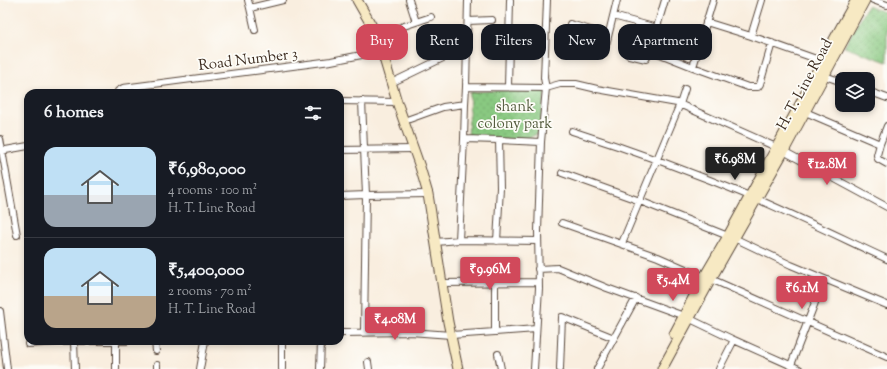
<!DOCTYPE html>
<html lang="en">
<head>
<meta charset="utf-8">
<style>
	:root { --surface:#171b24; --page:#20242c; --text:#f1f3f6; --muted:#9ea1a6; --line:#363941; --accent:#d1495b }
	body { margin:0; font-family:"Sorts Mill Goudy",serif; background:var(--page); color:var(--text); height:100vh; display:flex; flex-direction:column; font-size:15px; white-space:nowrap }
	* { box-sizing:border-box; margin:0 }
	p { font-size:13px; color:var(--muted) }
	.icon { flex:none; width:22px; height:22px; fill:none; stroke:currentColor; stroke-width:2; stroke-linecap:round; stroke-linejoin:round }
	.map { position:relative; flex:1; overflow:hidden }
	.sheet { position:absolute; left:24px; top:89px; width:320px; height:256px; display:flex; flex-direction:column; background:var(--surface); border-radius:12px; box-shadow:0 2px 6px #0003 }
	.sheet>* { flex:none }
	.guide { position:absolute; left:356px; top:24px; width:380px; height:36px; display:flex; gap:8px }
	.fabs { position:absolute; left:835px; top:72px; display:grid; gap:8px }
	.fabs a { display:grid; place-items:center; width:40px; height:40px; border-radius:8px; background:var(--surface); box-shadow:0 2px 6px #0003; font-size:20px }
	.price { position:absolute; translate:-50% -34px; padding:0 9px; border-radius:4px; background:var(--accent); color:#fff; font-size:13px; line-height:26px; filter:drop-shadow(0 1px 2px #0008) }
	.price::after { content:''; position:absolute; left:50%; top:24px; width:12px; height:9px; margin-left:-6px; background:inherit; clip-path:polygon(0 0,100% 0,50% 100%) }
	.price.on { background:#222; color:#fff }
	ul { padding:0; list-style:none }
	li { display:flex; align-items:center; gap:12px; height:100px; padding:0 20px }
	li+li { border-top:1px solid var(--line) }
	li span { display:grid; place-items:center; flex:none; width:112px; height:80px; border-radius:12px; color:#555 }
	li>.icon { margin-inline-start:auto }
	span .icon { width:48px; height:48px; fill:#fffc; stroke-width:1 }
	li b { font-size:17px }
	h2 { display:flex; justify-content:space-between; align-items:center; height:48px; padding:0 20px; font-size:17px }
	.tag { padding:0 14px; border-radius:12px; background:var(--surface); box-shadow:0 2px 6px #0003; font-size:14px; line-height:36px }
	.tag.on { background:var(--accent); color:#fff }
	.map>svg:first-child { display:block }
</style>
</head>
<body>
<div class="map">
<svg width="887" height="369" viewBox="0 0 887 369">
	<defs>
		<pattern id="green-dots" width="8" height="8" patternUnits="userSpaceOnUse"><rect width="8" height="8" fill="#89c981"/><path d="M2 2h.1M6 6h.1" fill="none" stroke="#71a369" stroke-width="1.8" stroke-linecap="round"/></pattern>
	</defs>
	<rect width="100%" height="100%" fill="#fdfcf7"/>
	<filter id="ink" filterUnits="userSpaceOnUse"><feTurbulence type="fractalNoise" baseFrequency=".025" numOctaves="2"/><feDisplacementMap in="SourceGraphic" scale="8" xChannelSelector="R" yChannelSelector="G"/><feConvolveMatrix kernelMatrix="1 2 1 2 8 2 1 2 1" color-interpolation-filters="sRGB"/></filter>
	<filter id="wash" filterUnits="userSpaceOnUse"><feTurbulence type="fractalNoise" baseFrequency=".012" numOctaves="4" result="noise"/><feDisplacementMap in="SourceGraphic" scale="16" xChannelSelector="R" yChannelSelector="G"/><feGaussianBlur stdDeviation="0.9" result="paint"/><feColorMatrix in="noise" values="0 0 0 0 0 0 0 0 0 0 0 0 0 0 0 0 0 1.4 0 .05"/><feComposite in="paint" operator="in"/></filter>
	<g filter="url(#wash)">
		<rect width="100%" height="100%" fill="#f9eedf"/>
		<path fill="url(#green-dots)" stroke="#627a50" d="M867 6 887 13V62L844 47Z
			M546 88 539 133 522 141 468 139 470 92Z"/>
	</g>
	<g filter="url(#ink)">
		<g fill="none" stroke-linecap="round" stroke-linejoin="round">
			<g stroke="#58473b" stroke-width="8">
				<path id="street" d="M248 0 250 8
					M409 0 416 22
					M873 0 887 5
					M613 16 657 28
					M468 21 492 20
					M706 22 751 36 822 61
					M570 24 608 35
					M255 30 250 8 283 0
					M377 35 431 17
					M751 36 762 0
					M650 50 665 0
					M604 53 617 0
					M629 55 646 59 650 50 693 67 713 0
					M693 67 748 87H758L760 84 772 43
					M825 76 842 82
					M391 83 443 58
					M466 87 468 0
					M508 87 510 0
					M868 91 887 98
					M118 93V91L123 88 331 61 382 51
					M340 101 397 102
					M362 101 366 195 428 194
					M803 111 880 144 877 155 878 159 887 164
					M404 121 443 107 465 104 466 87 546 88 560 84H576L597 89 677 103 776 147 887 207
					M572 131C635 151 697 174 757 199 801 218 844 239 887 259
					M0 139 17 235
					M464 139 465 104
					M499 140 541 142
					M880 144 887 126
					M340 150 414 149
					M0 151 28 146
					M562 173 640 201 728 236
					M340 196 366 195 364 332
					M562 223 658 257 704 277
					M734 238 791 265 887 305
					M459 240 464 139 499 140 500 188 497 241
					M436 242 459 240 538 241
					M622 243 680 104 685 89
					M538 269 558 268 607 288 684 316 734 340 799 369
					M711 279 887 357
					M442 283 539 282
					M0 311 7 369
					M495 332 536 329
					M340 333 410 332 451 335 495 332V282
					M74 341H116
					M152 341 155 342 156 351
					M28 344 74 341 75 369
					M498 354 501 369
					M368 362 369 369
					M791 365 824 279
					M116 369V341H127
					M157 369V365
					M200 369 205 341
					M282 369V341
					M320 369 321 341
					M534 369 539 288 538 231 541 142 546 88 544 78 547 0
					M560 369 562 317 614 338
					M597 369 636 298
					M719 369 734 340"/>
			</g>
			<g stroke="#58473b" stroke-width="11">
				<path id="secondary" d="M357 0 377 35 397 102 420 167 428 194 448 322 458 369
					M674 334 704 277 728 236 798 108 822 61 856 0
					M662 369 711 279 784 151 865 0"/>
			</g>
			<use href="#street" stroke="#fff" stroke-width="6"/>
			<use href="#secondary" stroke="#f7e9c3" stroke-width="9"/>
		</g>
	</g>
	<g text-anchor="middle" stroke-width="3.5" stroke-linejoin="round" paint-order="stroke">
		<g font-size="15" fill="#3b2a1e" stroke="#fdfcf7">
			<text transform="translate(248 59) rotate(-7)" y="5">Road Number 3</text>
			<text transform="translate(804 84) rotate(-62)" y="5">H. T. Line Road</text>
		</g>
		<g font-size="15" fill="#525a3c" stroke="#fdfcf7">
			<text x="515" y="111">shank<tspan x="515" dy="17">colony park</tspan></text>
		</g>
	</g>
</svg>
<div class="fabs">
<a><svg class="icon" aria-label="layers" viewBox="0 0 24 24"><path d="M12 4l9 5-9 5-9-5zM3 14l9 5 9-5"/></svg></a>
</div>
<b class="price on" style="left:735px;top:181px">₹6.98M</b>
<b class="price" style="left:827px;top:186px">₹12.8M</b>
<b class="price" style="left:490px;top:291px">₹9.96M</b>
<b class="price" style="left:673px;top:302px">₹5.4M</b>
<b class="price" style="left:802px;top:310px">₹6.1M</b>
<b class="price" style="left:395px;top:341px">₹4.08M</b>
<div class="guide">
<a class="tag on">Buy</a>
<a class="tag">Rent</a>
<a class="tag">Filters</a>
<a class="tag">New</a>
<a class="tag">Apartment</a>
</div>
<section class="sheet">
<h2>6 homes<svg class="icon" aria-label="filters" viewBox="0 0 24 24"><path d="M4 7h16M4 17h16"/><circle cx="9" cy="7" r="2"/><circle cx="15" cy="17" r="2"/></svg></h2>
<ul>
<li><span style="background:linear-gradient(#bfe0f5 60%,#9aa5b1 0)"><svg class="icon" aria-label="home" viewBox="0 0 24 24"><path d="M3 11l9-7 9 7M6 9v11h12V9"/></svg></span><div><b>₹6,980,000</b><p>4 rooms · 100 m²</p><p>H. T. Line Road</p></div></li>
<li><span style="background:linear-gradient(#bfe0f5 60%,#b9a48a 0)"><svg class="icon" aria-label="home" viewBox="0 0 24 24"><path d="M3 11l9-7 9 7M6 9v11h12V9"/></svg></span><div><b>₹5,400,000</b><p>2 rooms · 70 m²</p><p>H. T. Line Road</p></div></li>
</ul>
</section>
</div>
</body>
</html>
